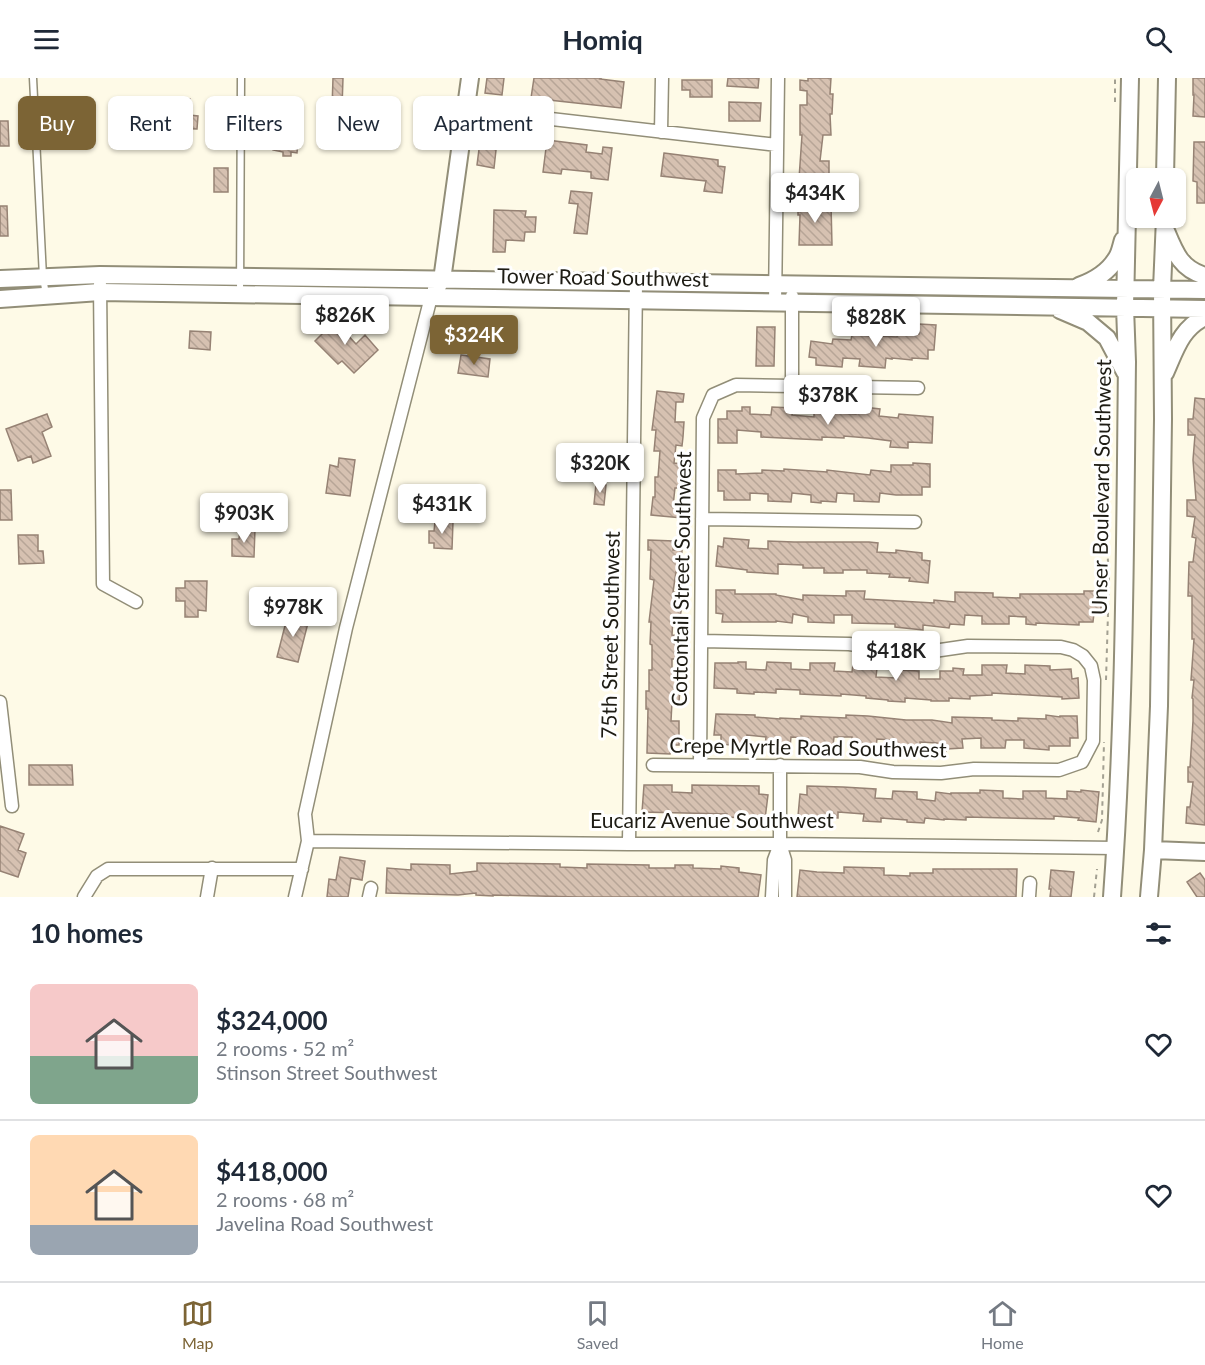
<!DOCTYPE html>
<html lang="en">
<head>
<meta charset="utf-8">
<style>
	:root { --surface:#fff; --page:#f2f2f3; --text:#1f2937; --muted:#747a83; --line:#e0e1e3; --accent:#7c6435 }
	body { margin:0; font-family:Lato,sans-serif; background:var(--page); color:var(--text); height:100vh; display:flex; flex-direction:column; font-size:22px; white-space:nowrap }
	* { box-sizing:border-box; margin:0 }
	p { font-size:20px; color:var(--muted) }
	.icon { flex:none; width:33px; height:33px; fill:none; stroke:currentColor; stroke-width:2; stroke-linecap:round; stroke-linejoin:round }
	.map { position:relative; height:819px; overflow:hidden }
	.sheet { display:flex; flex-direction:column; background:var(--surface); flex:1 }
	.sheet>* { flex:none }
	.banner { position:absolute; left:18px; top:18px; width:600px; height:54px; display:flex; gap:12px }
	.needle { width:39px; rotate:187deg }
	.tools { position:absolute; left:1126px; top:90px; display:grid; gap:12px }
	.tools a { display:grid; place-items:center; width:60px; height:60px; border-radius:9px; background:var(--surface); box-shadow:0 2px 4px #0004; font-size:30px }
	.price { position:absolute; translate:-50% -51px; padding:0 14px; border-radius:6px; background:#fff; color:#222; font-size:20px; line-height:39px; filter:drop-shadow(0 2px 3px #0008) }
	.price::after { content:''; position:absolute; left:50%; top:36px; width:18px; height:14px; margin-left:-9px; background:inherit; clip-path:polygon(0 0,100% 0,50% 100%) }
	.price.current { background:var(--accent); color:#fff }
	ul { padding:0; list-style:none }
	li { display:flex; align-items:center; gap:18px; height:150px; padding:0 30px }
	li+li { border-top:2px solid var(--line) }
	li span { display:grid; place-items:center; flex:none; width:168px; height:120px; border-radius:9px; color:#555 }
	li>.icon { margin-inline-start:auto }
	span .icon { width:72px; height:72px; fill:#fffc; stroke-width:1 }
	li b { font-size:26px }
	h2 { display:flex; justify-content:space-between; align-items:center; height:72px; padding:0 30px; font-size:26px }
	.chip { padding:0 21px; border-radius:9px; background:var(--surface); box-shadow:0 2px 4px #0004; font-size:21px; line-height:54px }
	.chip.current { background:var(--accent); color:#fff }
	header { display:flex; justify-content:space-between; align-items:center; height:78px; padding:0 30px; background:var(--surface); font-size:27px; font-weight:700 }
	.tabs { display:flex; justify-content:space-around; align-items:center; height:84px; border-top:2px solid var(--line); background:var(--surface); font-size:16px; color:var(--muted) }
	.tabs a { display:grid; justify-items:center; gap:3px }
	.tabs .current { color:var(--accent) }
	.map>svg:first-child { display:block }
</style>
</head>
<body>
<header><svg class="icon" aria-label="menu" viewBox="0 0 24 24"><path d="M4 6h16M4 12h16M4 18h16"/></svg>Homiq<svg class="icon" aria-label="search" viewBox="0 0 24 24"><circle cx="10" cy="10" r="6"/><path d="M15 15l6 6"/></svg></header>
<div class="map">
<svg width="1205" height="819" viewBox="0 0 1205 819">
	<defs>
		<pattern id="building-back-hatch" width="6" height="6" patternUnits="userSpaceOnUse" patternTransform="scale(1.5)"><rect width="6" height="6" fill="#d6c1b1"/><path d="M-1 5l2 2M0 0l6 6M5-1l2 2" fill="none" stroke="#b7a597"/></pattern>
	</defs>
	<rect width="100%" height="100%" fill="#fefae7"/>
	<path fill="url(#building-back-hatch)" stroke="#968274" stroke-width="1.5" d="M333 0H343L342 30H332Z
		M487 0H504L502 17 485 15Z
		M534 0H601L600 1 624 4 621 30 531 20Z
		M728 0H759L758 10 727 8Z
		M808 0H831L830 16H833L832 36H830L831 57H823L820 83H829V102L799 101 802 57H800V27H807V13L800 12V2L808 3Z
		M1193 0H1205V39L1193 38 1194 17H1193Z
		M682 2H712V19H690V12H682Z
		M168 20 190 21 189 37 198 38 197 51 167 50Z
		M729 24 761 25 760 43H729Z
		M0 43H8L9 68H0Z
		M276 50 299 53 297 75 291 74V78H283V74L273 72Z
		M481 56 490 58V63H497L494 90 477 87Z
		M547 62 587 67 586 74 602 76 603 69 612 70 608 102 591 100V94L562 91 561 96 543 94Z
		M1194 64H1205V125H1197V104L1193 103Z
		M664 75 718 82V88L725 89 722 115 704 113 706 103 661 98Z
		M214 90H228V114H214Z
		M571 113 592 115 587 156 574 155 578 126 569 125Z
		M798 126H831L832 167H799L800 137H798Z
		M0 128H7L8 158H0Z
		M494 132 526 133 525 139H536L535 154H525L524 163 506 162 505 174H493Z
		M331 239 356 266 365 257 378 272 354 295 342 283 338 286 315 263 322 256 318 252Z
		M919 246 936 247 934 272H928V281L912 280V282L892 280V281L886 280 885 290 859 288 860 281 843 280 842 289 816 287V280L809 279 811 263 832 266 833 261 851 262 852 257 897 259 898 253 919 256Z
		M757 249H775L774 288H756Z
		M190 253 211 254 210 272 189 270Z
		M461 277 490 281 488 299 458 295Z
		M657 313 684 316 683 324H676L675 344H684L683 359 682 368 676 367 674 385 682 386V410H675L673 428 683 429 682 440 651 437 653 419H655V399H658L660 373H654L656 352H652Z
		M1195 320 1205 321V747L1186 745 1187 729H1190L1193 704H1188V689H1190L1193 643V621L1192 620 1194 602H1191L1194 561H1192V518H1188L1189 484H1193L1196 460 1192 459 1195 439 1187 438V422H1196L1193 382 1195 357H1188V341H1193Z
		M742 329H750V336L771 337 772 329 793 330 792 337 814 339V329L838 330V335L856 336 857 330H872L880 331 879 338 898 340 899 336 933 339 932 365 908 364V370L890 369 891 363 868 360 844 358V360L822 359V362L801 361 761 359V354L737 352V365H718V341H727V333H742Z
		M47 336 52 349 42 354 51 378 33 385 31 378 18 383 6 351Z
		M612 372 613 384 600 385 599 373Z
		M339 380 355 382 350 418 326 415 330 387 338 389Z
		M913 385 930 386V409H922V417H896L880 415 879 424 854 423V416L837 415 836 424 821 423V425L811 424V417L792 415 791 424 768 423V416L750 415V422H724V413H718V392H736V396L762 395V392L784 393V391L827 394V392L870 397 871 392 891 394V387H913Z
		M596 406 606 407 604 427 594 426Z
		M0 412H11L12 442H0Z
		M435 444H453L452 471 434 470V465H429V453H434Z
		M240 450 255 451 254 479 232 478V461H239Z
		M18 457H38V473H43L44 485 19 486Z
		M724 460 749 462 748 470 768 471V463L794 464H869L878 465 877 474 896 475V472L922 475V482L930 483 928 505 909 503 910 500 889 499 890 496 867 495V492H843V495H824V490H803V487L778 486V496L747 494V492L716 488 718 468 723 469Z
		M648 462 674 463 673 472H682L681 495 676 494 673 514 681 515 680 528H682L680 539H673L672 557 681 558 680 581H672V601H680V610L679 624H672L671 643H679V667H671L670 676 647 675 648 631H646V613H649V592H652V567L650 566 651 544H649L654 502 650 501 651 472H648Z
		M185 503H207L206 533 198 532V539H185V523H176V510H185Z
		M716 512H735V516H776V517L803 522V517L846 518V513H865L864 521 934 525V522L955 524V514L993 515V519L1020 520V516H1084V513H1101V535H1094L1093 544H1079V547L1036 545V547L1026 546V539L1009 538V546H982V538L965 537 964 547 950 546 949 550 923 547V552L895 549V546L852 545V537H834V545L808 544V539L793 536 792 545 776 543V544H722L723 536 716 535Z
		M288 536 309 541 298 584 277 579Z
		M738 584H746V591L766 592 767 584 791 585V591L810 592V585H835L834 593 852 594 853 586 864 587V590H877L876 599 897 600V592L919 593V601H940V593H953V590L964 591 963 597H982V587H1007L1006 595 1025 596V587L1050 588V592L1071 591 1072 601 1078 600 1079 620 1062 621V619L992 615V617L970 618V621L949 620V623H931V622L905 620V624L888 623V622L866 620V618L841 616V618L800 616V612L776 611V615L754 614V616L737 615V611L714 610 715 585H738Z
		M716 636 755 637V639L780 641V640L801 641V638L846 640V637L868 638 906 642H932L952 645V639L992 640V642L1018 643V640L1046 641V637L1060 639V638H1077L1078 660H1070V668H1049V672L1024 670V662H1006L1005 670H981V660L962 661 963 670 946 671V673L936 671 937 665 920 664V673L893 671V662L877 661 876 669 851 668 852 659H834L833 668 808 667V660L791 659 790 669 765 668 766 659 747 657V667H731L721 666V657H714Z
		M29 687H72L73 707H29Z
		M644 707H672V714L692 715V707L759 708V716L768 717 765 741 727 739V736L642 734Z
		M807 708 843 709 876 711 875 720 892 721 893 713 917 714V721L935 723 936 714 951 716V715H980V712L1003 713V720L1023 721V713H1046V720L1067 721V713L1081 714V712L1099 714 1096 744 1078 742 1079 740 1054 738V741L966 739V742L944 741V742L925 740 924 745 907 744V742L881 740V744L863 743 864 736 838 734V740L798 738 800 716 807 717Z
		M0 748 24 756 18 772 26 775 18 799 0 793Z
		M340 779 365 783 362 802 351 800 348 819H327L329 801 336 802Z
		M477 785 560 786V789L587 790V786L649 787V790H675V787H693V790L721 791V788L739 790V794L761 797 758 819H578L493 817V818L476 817V815L458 817 386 815 387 790 411 792V786L450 787V796L477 793Z
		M844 789 884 790V797L910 798V795H933V791H1017L1016 819H797L800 792 817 794 844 795Z
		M1051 792 1074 794 1071 819H1050L1051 811H1049Z
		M1200 795 1205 802V819H1197L1187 804Z"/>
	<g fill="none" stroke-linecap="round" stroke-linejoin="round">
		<g stroke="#928e78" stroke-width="9">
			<path id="lane" d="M33 0 43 199 46 217
				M240 216 241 0"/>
		</g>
		<g stroke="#928e78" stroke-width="15">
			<path id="street" d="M465 31 777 67
				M661 54 662 0
				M100 206 103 506 136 524
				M775 225 778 0
				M792 307V218
				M702 441 915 444
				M0 624 12 728
				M653 687 860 689 893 694 941 695 974 691 1059 692 1082 684 1093 663 1094 602 1091 588 1083 578 1073 572 1061 569 968 568 927 574 902 573 849 566 702 563
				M700 687 703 340 713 317 736 307 918 310
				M780 687V766L785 782V819
				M308 763 629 766H780L1115 770
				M629 766 636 204
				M84 819 97 798 108 791H302
				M207 819 212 790
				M295 819 308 763 305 736 346 550 431 219
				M369 819 371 810
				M772 819 774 782 780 766
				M1029 819 1030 805"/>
		</g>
		<g stroke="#928e78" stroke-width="20">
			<path id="secondary" d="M1165 100 1167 0
				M1166 153C1175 175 1181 191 1205 198
				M0 201 100 197 1205 212
				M1079 208C1093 203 1108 194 1116 181 1120 176 1121 168 1123 162
				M436 210 442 202 470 0
				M0 221 100 214 1205 231
				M1060 232 1088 244 1107 260 1125 294
				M1165 295C1175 273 1181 250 1205 239
				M1153 772 1205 774
				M1112 819C1125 641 1125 462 1127 284L1125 229 1130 0
				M1149 819 1153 772 1159 628 1163 341 1162 211 1165 140"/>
		</g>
		<path stroke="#a3a092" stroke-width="2" stroke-dasharray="4.5 4.5" stroke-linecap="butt" d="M1115 24V0
			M1106 602 1109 502 1107 466 1109 460 1106 436 1101 428 1105 366 1110 335 1111 298
			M1098 754 1102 742 1104 664
			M1094 819 1097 791"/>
		<use href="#lane" stroke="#fff" stroke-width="6"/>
		<use href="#street" stroke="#fff" stroke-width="12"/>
		<use href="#secondary" stroke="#fff" stroke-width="16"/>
	</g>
	<g text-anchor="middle" stroke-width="6" stroke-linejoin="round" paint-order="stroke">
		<g font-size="21" fill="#1e1c14" stroke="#fff">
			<text transform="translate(603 200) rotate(1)" y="7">Tower Road Southwest</text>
			<text transform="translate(1102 409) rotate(-89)" y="7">Unser Boulevard Southwest</text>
			<text transform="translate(682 501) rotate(-89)" y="7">Cottontail Street Southwest</text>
			<text transform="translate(611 557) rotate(-89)" y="7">75th Street Southwest</text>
			<text transform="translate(808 670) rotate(1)" y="7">Crepe Myrtle Road Southwest</text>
			<text x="712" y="750">Eucariz Avenue Southwest</text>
		</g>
	</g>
</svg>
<div class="tools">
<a><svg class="needle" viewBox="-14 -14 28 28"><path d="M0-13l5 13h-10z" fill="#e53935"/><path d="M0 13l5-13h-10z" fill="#747a83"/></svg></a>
</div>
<b class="price" style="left:815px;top:146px">$434K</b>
<b class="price" style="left:345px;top:268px">$826K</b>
<b class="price" style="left:876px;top:270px">$828K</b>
<b class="price current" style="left:474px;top:288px">$324K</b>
<b class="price" style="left:828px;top:348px">$378K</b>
<b class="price" style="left:600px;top:416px">$320K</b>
<b class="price" style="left:442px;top:457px">$431K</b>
<b class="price" style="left:244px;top:466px">$903K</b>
<b class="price" style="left:293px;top:560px">$978K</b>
<b class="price" style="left:896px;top:604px">$418K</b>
<div class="banner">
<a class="chip current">Buy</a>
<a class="chip">Rent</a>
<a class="chip">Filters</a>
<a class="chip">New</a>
<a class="chip">Apartment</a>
</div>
</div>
<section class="sheet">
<h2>10 homes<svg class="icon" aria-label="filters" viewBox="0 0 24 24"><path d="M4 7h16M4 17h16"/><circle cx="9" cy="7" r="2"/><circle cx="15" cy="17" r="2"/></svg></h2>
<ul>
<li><span style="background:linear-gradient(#f6c9c9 60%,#7fa58c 0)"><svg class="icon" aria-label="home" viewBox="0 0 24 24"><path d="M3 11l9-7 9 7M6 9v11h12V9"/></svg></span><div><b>$324,000</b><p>2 rooms · 52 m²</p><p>Stinson Street Southwest</p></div><svg class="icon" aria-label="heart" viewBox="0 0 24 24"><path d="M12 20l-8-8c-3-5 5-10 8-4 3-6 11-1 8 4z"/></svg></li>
<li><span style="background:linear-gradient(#ffd9b3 75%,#9aa5b1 0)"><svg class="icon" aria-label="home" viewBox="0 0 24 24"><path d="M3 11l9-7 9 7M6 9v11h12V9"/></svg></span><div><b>$418,000</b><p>2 rooms · 68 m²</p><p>Javelina Road Southwest</p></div><svg class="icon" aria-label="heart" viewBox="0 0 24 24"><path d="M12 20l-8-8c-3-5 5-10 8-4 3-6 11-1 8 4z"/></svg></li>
</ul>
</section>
<nav class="tabs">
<a class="current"><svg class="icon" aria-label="map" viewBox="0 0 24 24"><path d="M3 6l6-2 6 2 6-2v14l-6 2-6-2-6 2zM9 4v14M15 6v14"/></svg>Map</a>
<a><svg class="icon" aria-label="saved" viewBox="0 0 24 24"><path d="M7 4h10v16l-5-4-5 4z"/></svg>Saved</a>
<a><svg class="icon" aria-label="home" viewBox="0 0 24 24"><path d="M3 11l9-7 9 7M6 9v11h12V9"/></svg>Home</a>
</nav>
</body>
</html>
